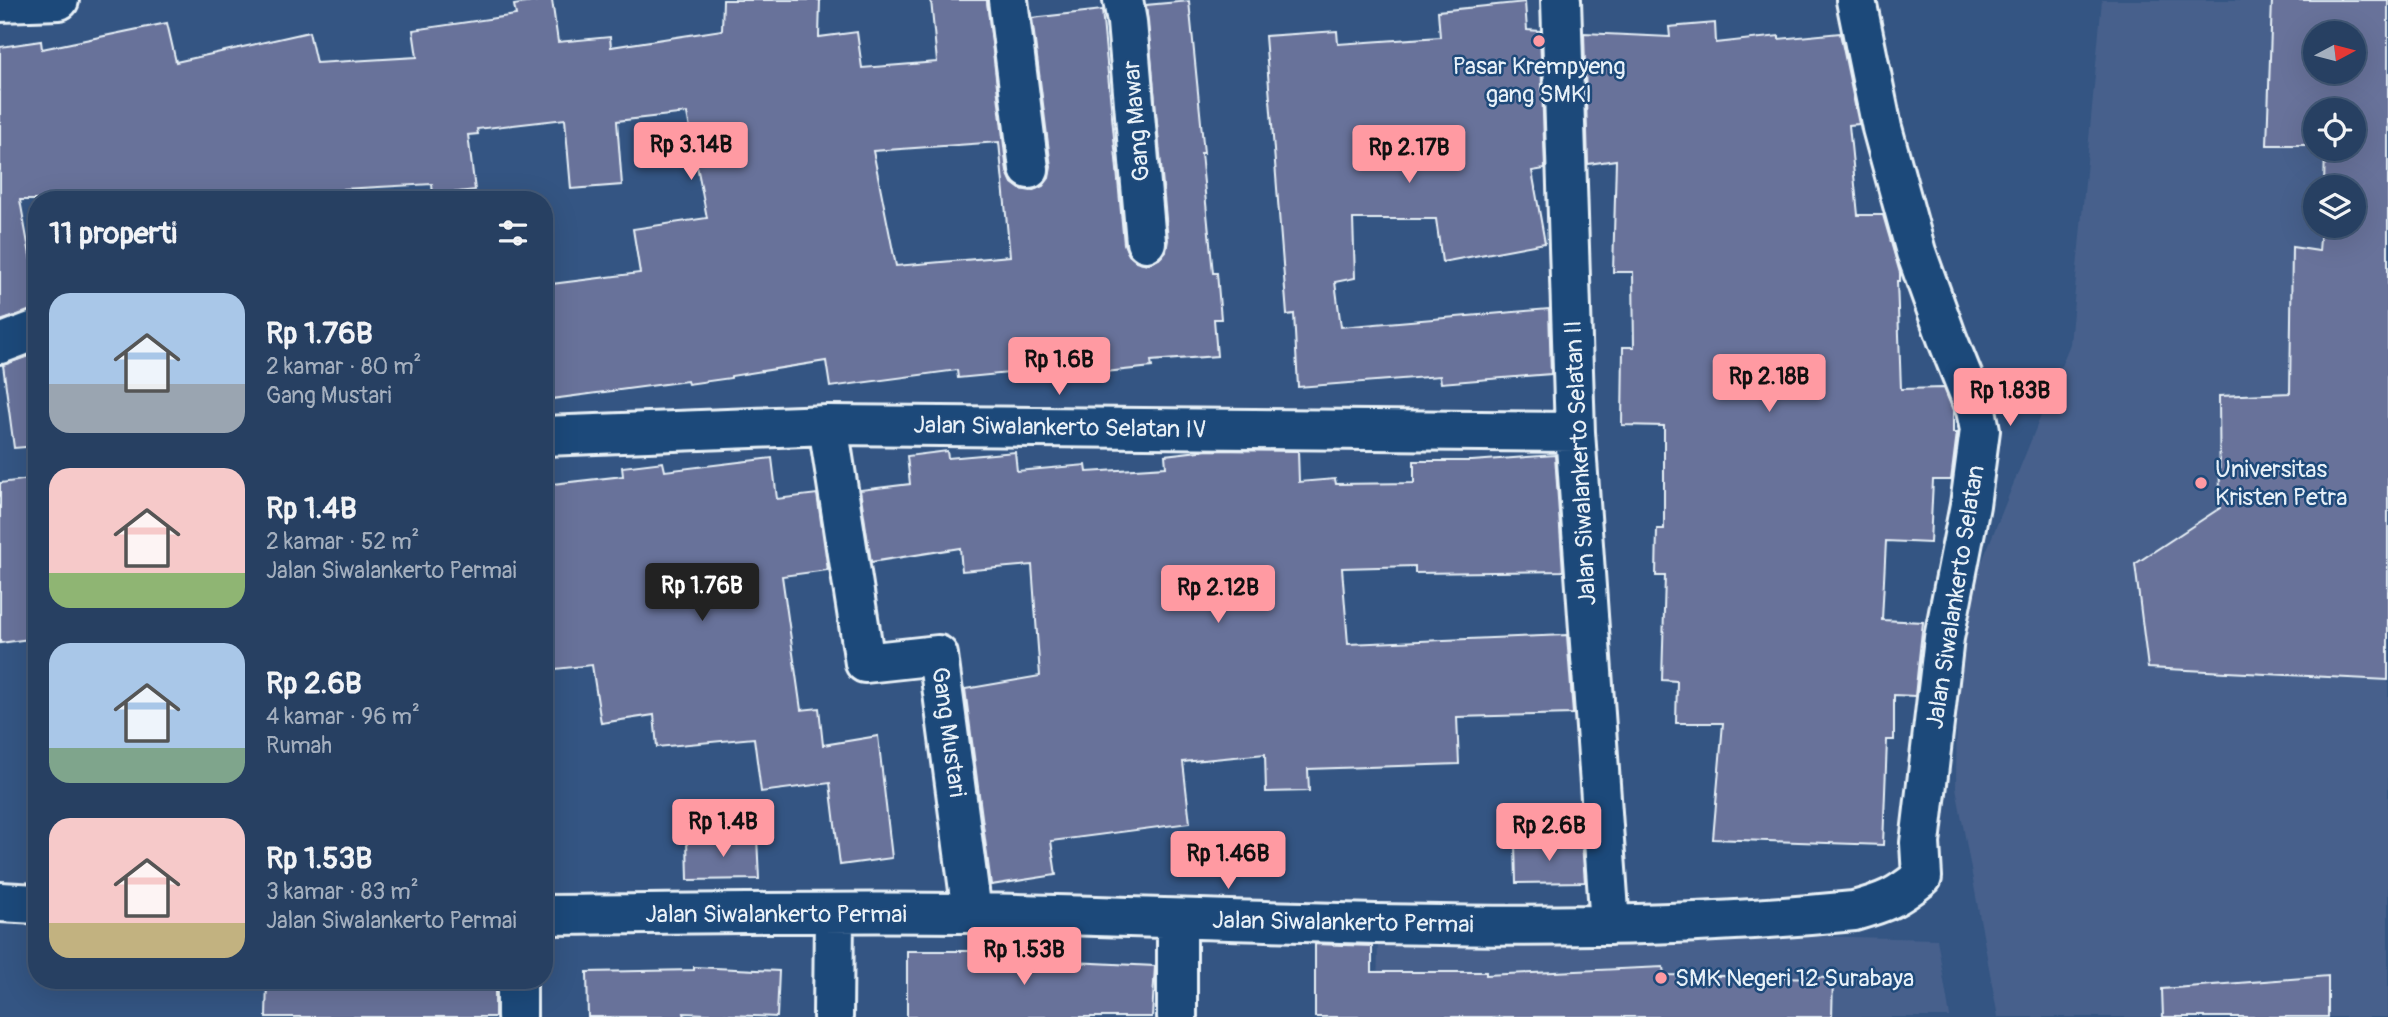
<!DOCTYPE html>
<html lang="id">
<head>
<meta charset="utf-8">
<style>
	:root { --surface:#274062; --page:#2f4768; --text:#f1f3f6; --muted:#a4afbe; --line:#435977; --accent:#ff9aa2 }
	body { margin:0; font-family:Pangolin,sans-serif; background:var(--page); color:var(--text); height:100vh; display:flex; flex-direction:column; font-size:26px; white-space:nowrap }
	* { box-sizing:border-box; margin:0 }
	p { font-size:23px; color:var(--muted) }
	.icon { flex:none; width:38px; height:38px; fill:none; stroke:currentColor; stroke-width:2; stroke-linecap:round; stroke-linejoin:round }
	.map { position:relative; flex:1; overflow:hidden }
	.details { position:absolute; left:28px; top:191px; width:525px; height:798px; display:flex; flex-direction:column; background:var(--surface); border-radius:28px; box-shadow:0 7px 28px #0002,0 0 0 2px var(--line) }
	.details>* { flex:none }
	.needle { width:46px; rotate:83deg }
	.buttons { position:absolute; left:2303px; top:21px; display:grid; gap:14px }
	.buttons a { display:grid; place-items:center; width:63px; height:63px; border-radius:50%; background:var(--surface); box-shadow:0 7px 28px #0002,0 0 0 2px var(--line); font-size:35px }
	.price { position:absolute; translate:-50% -60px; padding:0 16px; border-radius:7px; background:var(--accent); color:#111; font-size:23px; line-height:46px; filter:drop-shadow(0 2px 4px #0008) }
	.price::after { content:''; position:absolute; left:50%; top:42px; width:21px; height:16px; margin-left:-10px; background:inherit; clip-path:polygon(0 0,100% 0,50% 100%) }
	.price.on { background:#222; color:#fff }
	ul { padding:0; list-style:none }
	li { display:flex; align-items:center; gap:21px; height:175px; padding:0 21px }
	li span { display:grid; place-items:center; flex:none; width:196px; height:140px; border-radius:21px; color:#555 }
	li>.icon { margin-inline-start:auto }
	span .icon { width:84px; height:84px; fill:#fffc; stroke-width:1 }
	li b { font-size:30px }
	h2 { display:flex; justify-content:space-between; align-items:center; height:84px; padding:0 21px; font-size:30px }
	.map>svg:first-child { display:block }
</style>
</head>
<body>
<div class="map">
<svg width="2388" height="1017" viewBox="0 0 2388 1017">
	<rect width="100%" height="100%" fill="#345583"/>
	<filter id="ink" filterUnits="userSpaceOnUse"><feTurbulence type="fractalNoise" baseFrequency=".0143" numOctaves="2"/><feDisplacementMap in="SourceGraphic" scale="14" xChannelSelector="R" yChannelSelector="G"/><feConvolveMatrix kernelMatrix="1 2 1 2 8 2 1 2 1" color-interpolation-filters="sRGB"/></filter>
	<g filter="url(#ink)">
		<path fill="#47618c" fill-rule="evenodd" d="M2102 0H2388V1017H1998L1956 787 1958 621 2070 344ZM2315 33H2354V72H2315ZM2315 110H2354V149H2315ZM2315 187H2354V226H2315Z
			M1542 930 1937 939 1950 1017H1377L1378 936Z"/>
		<path fill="#68729a" stroke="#e8f1f8" stroke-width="2" fill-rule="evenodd" d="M543 0H552L558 42 610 37 611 47 722 30 723 0H820L819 37 857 32 862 68 937 62 931 0H987L1007 172 1012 183 1020 189 1031 191 1043 186 1049 178 1051 167 1032 18 1102 10 1124 244 1129 255 1136 261 1147 264 1159 259 1166 251 1168 240 1146 5 1189 1 1204 153H1201L1213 273H1217L1221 319H1214L1217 356 1151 361 1152 367 1077 375V372L1010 380 1009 373 958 378 957 370 830 387 826 361 731 376V378L688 384 687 381 544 400V285L640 273 633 229 707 218 687 113 617 121 622 185 571 189 565 119 477 129 478 134 468 135 475 190 433 195 432 184 343 189 346 200H20L37 294V309L0 321V47L41 41 42 49 167 23 176 62 309 32 316 63 417 57 413 30 516 15 514 5ZM999 142 1010 256 896 266 873 151Z
			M2272 0H2388V680L2148 668 2135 564 2220 508 2219 396 2290 393 2292 247 2319 251 2321 226H2354V187H2324L2325 149H2354V110H2315V145H2267ZM2315 33H2354V72H2315Z
			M1525 2 1527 30 1540 31 1545 169 1532 171 1545 243 1442 262 1436 219H1353L1355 278 1335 282 1341 327 1549 309 1551 374 1441 383 1440 376 1298 387 1294 314 1287 315 1265 36 1337 31 1338 44 1440 37 1438 11Z
			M1715 23 1716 43 1779 36V39L1840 33 1859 124 1849 125 1858 215H1883L1900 273V281H1897L1901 389 1944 388 1953 410V433H1957L1951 480H1933L1930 543 1886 541 1882 620 1923 622 1915 696 1894 695V740H1887L1883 845 1713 839 1723 723H1676L1677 681 1662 680 1665 576H1656L1657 529H1664V426L1622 425 1623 347H1634L1633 272H1613L1616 160 1588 164 1584 33 1670 37 1669 27Z
			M37 353V446L14 448 3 365Z
			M1208 450 1298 451 1299 482 1335 479 1336 484 1414 483V461H1472L1555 455 1563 571 1415 573V566L1342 568 1348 644 1567 635 1573 714 1457 717 1459 764 1308 769 1309 791 1266 792 1265 754 1183 762 1190 823 1051 841 1056 875 991 885 965 689 1040 676 1032 565 962 571 960 548 871 562 860 490 910 484 907 456 947 451 948 458 1015 452 1017 471 1086 465 1087 472 1166 467 1165 455Z
			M772 458 777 499 817 494 828 570 782 576 801 710 819 708 823 745 878 736 892 858 840 865 830 783 761 792 754 738 657 747 654 715 601 723 592 665 546 670 544 648V485L623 476 622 467 663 462 665 471Z
			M37 478V548H29L37 611V638L0 643V483Z
			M757 837 759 879 688 880 687 840Z
			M1515 844H1582L1585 882 1516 883Z
			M1315 944 1372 946V972H1486V975L1663 967 1664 975 1833 978 1832 1017H1315Z
			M907 951H1011V959L1155 966 1152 1017H907Z
			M694 967 779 971 777 1017 684 1013 685 1017H588L587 972 694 970Z
			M2328 976V1017H2163L2162 989Z
			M267 980H495V1017H266Z"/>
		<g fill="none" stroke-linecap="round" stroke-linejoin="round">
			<g stroke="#e8f1f8" stroke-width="44">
				<path id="street" d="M1008 0 1029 169
					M1123 0 1127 22 1146 242
					M1561 0 1575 432 1610 925
					M0 2 59 0
					M0 344 37 330
					M828 425 865 663 938 655 972 913
					M544 436 828 425 1575 432
					M0 902 37 904
					M544 915C687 914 830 911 972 913 1265 918 1561 940 1854 911 1886 902 1896 898 1922 877L1920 843 1944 638 1970 505 1980 430 1976 410 1947 338 1916 252 1882 128 1856 0
					M517 980V1017
					M833 1017 834 913
					M1177 1017V920"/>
			</g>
			<use href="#street" stroke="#1f4a7a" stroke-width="38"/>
		</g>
	</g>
	<g fill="#ff9aa2" stroke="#1f4a7a" stroke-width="2.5">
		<circle cx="1539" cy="41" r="7"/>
		<circle cx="2201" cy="483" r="7"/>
		<circle cx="1661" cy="978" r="7"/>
	</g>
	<g text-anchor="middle" stroke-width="5" stroke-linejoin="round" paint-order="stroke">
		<g font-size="24" fill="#e8f1f8" stroke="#1f4a7a" text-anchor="start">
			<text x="1539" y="74" text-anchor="middle">Pasar Krempyeng<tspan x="1539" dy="28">gang SMKI</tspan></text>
			<text x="2215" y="477">Universitas<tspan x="2215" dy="28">Kristen Petra</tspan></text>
			<text x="1675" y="986">SMK Negeri 12 Surabaya</text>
		</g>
		<g font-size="24" fill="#e8f1f8" stroke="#1f4a7a">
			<text transform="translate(1136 121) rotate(-95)" y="8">Gang Mawar</text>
			<text transform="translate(1060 427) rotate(1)" y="8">Jalan Siwalankerto Selatan IV</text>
			<text transform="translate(1580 463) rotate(-93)" y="8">Jalan Siwalankerto Selatan II</text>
			<text transform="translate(1955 597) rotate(-81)" y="8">Jalan Siwalankerto Selatan</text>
			<text transform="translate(949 732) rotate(82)" y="8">Gang Mustari</text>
			<text x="776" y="922">Jalan Siwalankerto Permai</text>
			<text transform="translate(1343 922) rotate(1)" y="8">Jalan Siwalankerto Permai</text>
		</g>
	</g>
</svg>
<div class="buttons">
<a><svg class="needle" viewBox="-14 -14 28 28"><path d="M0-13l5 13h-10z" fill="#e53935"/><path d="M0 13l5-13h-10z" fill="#a4afbe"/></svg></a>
<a><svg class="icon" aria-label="locate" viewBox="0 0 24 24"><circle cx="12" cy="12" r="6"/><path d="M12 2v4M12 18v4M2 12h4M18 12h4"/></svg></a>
<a><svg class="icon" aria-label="layers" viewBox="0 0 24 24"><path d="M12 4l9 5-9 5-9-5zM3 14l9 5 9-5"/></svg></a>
</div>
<b class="price" style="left:691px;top:182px">Rp 3.14B</b>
<b class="price" style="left:1409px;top:185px">Rp 2.17B</b>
<b class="price" style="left:1059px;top:397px">Rp 1.6B</b>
<b class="price" style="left:1769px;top:414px">Rp 2.18B</b>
<b class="price" style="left:2010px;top:428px">Rp 1.83B</b>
<b class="price on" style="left:702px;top:623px">Rp 1.76B</b>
<b class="price" style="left:1218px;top:625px">Rp 2.12B</b>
<b class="price" style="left:723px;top:859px">Rp 1.4B</b>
<b class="price" style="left:1549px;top:863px">Rp 2.6B</b>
<b class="price" style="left:1228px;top:891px">Rp 1.46B</b>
<b class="price" style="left:1024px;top:987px">Rp 1.53B</b>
<section class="details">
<h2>11 properti<svg class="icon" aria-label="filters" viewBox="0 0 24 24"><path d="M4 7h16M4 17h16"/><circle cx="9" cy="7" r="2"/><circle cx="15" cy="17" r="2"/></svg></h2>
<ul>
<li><span style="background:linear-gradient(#a9c7e8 65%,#9aa5b1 0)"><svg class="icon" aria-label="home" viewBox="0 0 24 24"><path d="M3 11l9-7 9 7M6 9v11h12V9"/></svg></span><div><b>Rp 1.76B</b><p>2 kamar · 80 m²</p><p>Gang Mustari</p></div></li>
<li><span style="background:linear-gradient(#f6c9c9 75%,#8fb573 0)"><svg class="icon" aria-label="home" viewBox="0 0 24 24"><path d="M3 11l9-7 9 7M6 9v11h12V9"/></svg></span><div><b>Rp 1.4B</b><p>2 kamar · 52 m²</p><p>Jalan Siwalankerto Permai</p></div></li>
<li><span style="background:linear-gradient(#a9c7e8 75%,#7fa58c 0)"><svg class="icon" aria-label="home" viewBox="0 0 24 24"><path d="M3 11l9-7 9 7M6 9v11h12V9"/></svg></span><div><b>Rp 2.6B</b><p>4 kamar · 96 m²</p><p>Rumah</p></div></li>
<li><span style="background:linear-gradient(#f6c9c9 75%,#c2b280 0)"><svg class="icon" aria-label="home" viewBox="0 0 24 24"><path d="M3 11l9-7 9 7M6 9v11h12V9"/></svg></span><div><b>Rp 1.53B</b><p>3 kamar · 83 m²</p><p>Jalan Siwalankerto Permai</p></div></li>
</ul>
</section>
</div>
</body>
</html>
